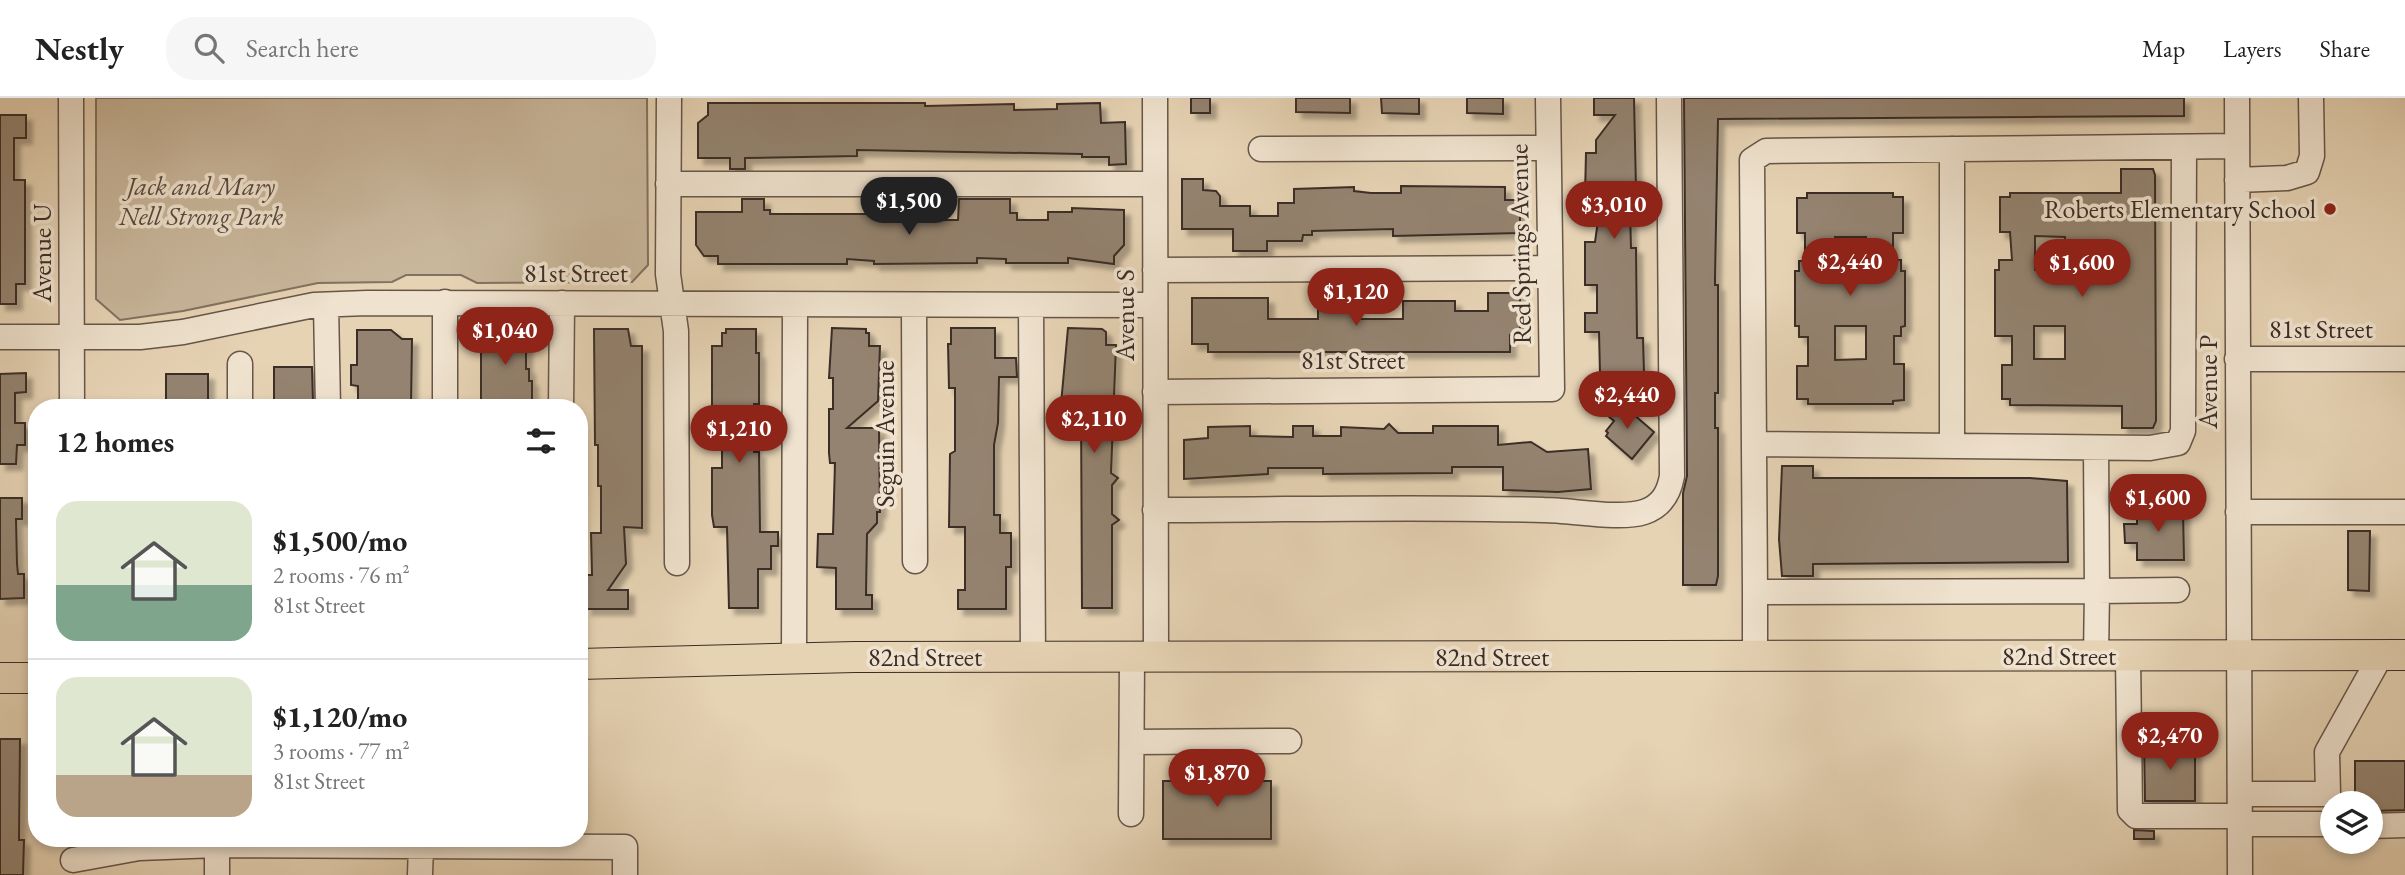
<!DOCTYPE html>
<html lang="en">
<head>
<meta charset="utf-8">
<style>
	:root { --surface:#fff; --page:#f6f6f6; --text:#222; --muted:#767676; --line:#e0e0e0; --accent:#8f2418 }
	body { margin:0; font-family:"EB Garamond",serif; background:var(--page); color:var(--text); height:100vh; display:flex; flex-direction:column; font-size:26px; white-space:nowrap }
	* { box-sizing:border-box; margin:0 }
	p { font-size:23px; color:var(--muted) }
	.icon { flex:none; width:38px; height:38px; fill:none; stroke:currentColor; stroke-width:2; stroke-linecap:round; stroke-linejoin:round }
	.map { position:relative; flex:1; overflow:hidden }
	.sheet { position:absolute; left:28px; top:301px; width:560px; height:448px; display:flex; flex-direction:column; background:var(--surface); border-radius:28px; box-shadow:0 4px 10px #0003 }
	.sheet>* { flex:none }
	.fabs { position:absolute; left:2320px; top:693px; display:grid; gap:14px }
	.fabs a { display:grid; place-items:center; width:63px; height:63px; border-radius:50%; background:var(--surface); box-shadow:0 4px 10px #0003; font-size:35px }
	.price { position:absolute; translate:-50% -60px; padding:0 16px; border-radius:24px; background:var(--accent); color:#fff; font-size:23px; line-height:46px; filter:drop-shadow(0 2px 4px #0008) }
	.price::after { content:''; position:absolute; left:50%; top:42px; width:21px; height:16px; margin-left:-10px; background:inherit; clip-path:polygon(0 0,100% 0,50% 100%) }
	.price.on { background:#222; color:#fff }
	ul { padding:0; list-style:none }
	li { display:flex; align-items:center; gap:21px; height:175px; padding:0 28px }
	li+li { border-top:2px solid var(--line) }
	li span { display:grid; place-items:center; flex:none; width:196px; height:140px; border-radius:21px; color:#555 }
	li>.icon { margin-inline-start:auto }
	span .icon { width:84px; height:84px; fill:#fffc; stroke-width:1 }
	li b { font-size:30px }
	h2 { display:flex; justify-content:space-between; align-items:center; height:84px; padding:0 28px; font-size:30px }
	header { display:flex; align-items:center; gap:42px; box-sizing:border-box; height:98px; padding:0 35px; background:var(--surface); border-bottom:2px solid var(--line) }
	header strong { font-size:33px }
	nav { display:flex; gap:38px; margin-inline-start:auto; font-size:24px }
	.search { width:490px; height:63px; background:var(--page); display:flex; align-items:center; gap:18px; box-sizing:border-box; padding:0 24px; border-radius:28px; color:var(--muted); font-size:26px }
	.map>svg:first-child { display:block }
</style>
</head>
<body>
<header>
<strong>Nestly</strong>
<div class="search"><svg class="icon" aria-label="search" viewBox="0 0 24 24"><circle cx="10" cy="10" r="6"/><path d="M15 15l6 6"/></svg>Search here</div>
<nav><a>Map</a><a>Layers</a><a>Share</a></nav>
</header>
<div class="map">
<svg width="2405" height="777" viewBox="0 0 2405 777">
	<defs>
		<filter id="shadow"><feDropShadow dx="6" dy="6" stdDeviation="2" flood-color="#0004"/></filter>
	</defs>
	<rect width="100%" height="100%" fill="#e6d3b4"/>
	<filter id="stains"><feTurbulence type="fractalNoise" baseFrequency=".00286" numOctaves="4"/><feColorMatrix values="0 0 0 0 .2 0 0 0 0 .09 0 0 0 0 .02 0 0 0 .5 -.17"/></filter>
	<radialGradient id="worn" r=".72"><stop offset=".6" stop-color="#630" stop-opacity="0"/><stop offset="1" stop-color="#630" stop-opacity=".3"/></radialGradient>
	<path fill="#c9b79c" stroke="#827261" stroke-width="2" d="M96 0H647L648 167 632 184 477 185 461 177H406L392 184 318 185 183 213 120 222 96 201Z"/>
	<path fill="#ac9b84" stroke="#7f6f5e" stroke-width="2" d="M2145 378H2177V397H2145Z"/>
	<path fill="#948370" stroke="#3b2d26" stroke-width="2" fill-rule="evenodd" filter="url(#shadow)" d="M1191 0H1210V15H1191Z
		M1296 0H1350V15L1296 14Z
		M1381 0H1419V16L1382 15Z
		M1467 0H1503V16L1467 15Z
		M1594 0H1634L1636 90H1633V113H1630L1631 150H1636L1637 240H1643L1644 275 1600 276 1599 234H1585V215H1597V187H1585V144H1595L1597 130V97H1585L1586 55H1596V42L1615 17H1594Z
		M1684 0H2184V18L1718 21 1715 180V187H1718V295H1715V330H1718V478L1716 487H1683V395L1687 378Z
		M708 5H925V8L1014 6V12L1057 11V6L1100 5 1101 25 1125 24 1126 66 1109 67V59H1082V56L857 52V58L745 60V71H730V60H698V25L708 17Z
		M0 17H26V40H14V82H25V186H16V206H0Z
		M2121 71H2153L2155 77 2156 323 2153 330H2122V308L2010 307V301H2002V267H2012V238H1995V172H1999V162H2012L2010 134H2000V99H2010V95H2121ZM2035 138 2065 139V172H2035ZM2034 228H2065V261H2034Z
		M1182 81H1203V92L1216 93 1220 98V108H1250V118H1278V105H1294V91L1354 89V93L1371 95H1401V88L1505 89V102H1520V135L1393 138V131L1312 133V137H1303L1302 143H1267V153H1233V131H1182Z
		M1807 95H1893V99H1903V135H1893V162H1901V173H1905V228L1901 229V238H1894V266H1904V302L1893 303V306H1808V301H1797V268H1808V239H1799V228H1795V173H1799V163H1805V135H1797V100H1807ZM1835 139H1866V173H1835ZM1835 228H1866V261L1835 262Z
		M742 101H764V112H770V116H886V122H958L959 101H1010V115H1017V122H1048V114H1072V110L1124 112V147L1114 158V166L1068 160V165H1006V161L977 160V165L874 166V163L847 161V166H718V158H704L696 147V114H742Z
		M1488 195H1520V237H1510V254H1208V246H1192V200H1268V221H1318V203H1354V221H1403V203H1455V213H1488Z
		M526 230V271H529V283H532V306H481V231Z
		M832 230 866 231V235H869V248H880L878 303 847 330H879L880 414H877V425L867 436 866 497H872V511H836V470L817 469 818 436H833L835 365H830L829 355V311H833V280H829Z
		M951 230H995V260H1016L1017 279H999L998 325 994 347V417H1000V435H1011V469H1006V511H958V492H965V429H949L950 356 955 353V290H949L948 246H951Z
		M1068 230 1102 231 1106 234V247H1116L1111 375 1118 380 1112 387V416L1119 422 1112 427V510H1082L1081 306H1061Z
		M594 231H628L631 248H642V430L624 429 626 466 608 492H628V511H586V477H592L591 435H601V388H598V347H595Z
		M726 231H756V255H759V306H754V354H759L760 434H778V448H771V471H758V510H729L727 429H714L712 417V370H722V331H712V248H722V235H726Z
		M357 232H391L402 241H412L411 310H358V288L351 287V267H357Z
		M274 269H312L313 305H274Z
		M26 275V294L15 295V325H25V347H17L16 366H0V276Z
		M166 276H208V310H166Z
		M1618 303 1654 334 1632 361 1606 338 1608 335 1606 333 1614 323 1607 317Z
		M1389 326 1398 335H1433V328H1498V347L1531 344 1547 354 1588 351 1591 391 1558 394 1503 392V369H1452V375L1323 376V370H1268V376L1184 381V342L1208 340V329L1250 328V338L1293 339V328H1313V338H1341V329L1384 331Z
		M1782 368H1813V380H2030L2067 383 2068 464 1813 466V478H1782L1779 441Z
		M0 400H22V421H16L17 465 18 476H24V500L0 501Z
		M2137 411H2183L2184 462H2137V445H2125L2124 426H2137Z
		M2348 433H2370L2369 493 2348 492Z
		M0 641H20L19 742H24L23 777H0Z
		M2144 645H2195V703H2145Z
		M2355 663H2405V712L2371 713V705H2355Z
		M1203 678H1231V683H1271V741H1163V683H1203Z
		M2134 732 2154 733V741H2134Z"/>
	<g fill="none" stroke-linecap="round" stroke-linejoin="round">
		<g stroke="#66564a" stroke-width="27">
			<path id="minor" d="M71 0 72 310
				M669 0 668 176 676 233 677 465
				M1155 0 1156 560
				M2237 0 2240 777
				M1261 51 1548 50
				M1952 51V348
				M2237 82 2287 80 2307 74 2312 58 2311 0
				M668 86H1155
				M1155 172 1549 170
				M445 204V310
				M326 207 328 310
				M1031 208 1033 560
				M914 209 915 463
				M0 239H140L183 234 314 207 367 205 1155 207
				M2237 261H2405
				M240 266V310
				M1155 294 1552 291 1548 0
				M561 310 562 205
				M1754 346 2150 350 2178 345 2183 333 2184 49
				M2096 350 2097 493 2177 492
				M1155 412C1285 412 1414 408 1544 412 1571 412 1620 422 1644 414 1662 408 1669 395 1672 378L1669 0
				M2238 414H2405
				M1755 494 1752 62 1766 53 2237 48
				M1755 558V494L2097 493 2096 558
				M2128 558 2130 712 2136 718H2240
				M794 560 795 207
				M1132 644 1289 643
				M2240 696H2328L2327 654 2381 557
				M1131 716 1132 560
				M2240 726H2333
				M2371 728 2405 727
				M217 747V777
				M73 762 139 750 217 747 625 749V777
				M420 777 421 747"/>
		</g>
		<g stroke="#3b2d26" stroke-width="32">
			<path id="major" d="M579 566 855 559 2405 557
				M0 580H37"/>
		</g>
		<use href="#minor" stroke="#efe2ce" stroke-width="24"/>
		<use href="#major" stroke="#e6d3b4" stroke-width="30"/>
	</g>
	<circle fill="#8f2418" stroke="#efe2ce" stroke-width="2.5" cx="2330" cy="111" r="7"/>
	<g text-anchor="middle" stroke-width="7" stroke-linejoin="round" paint-order="stroke">
		<g font-size="26" font-style="italic" fill="#57493e" stroke="#efe2ce">
			<text x="201" y="97">Jack and Mary<tspan x="201" dy="30">Nell Strong Park</tspan></text>
		</g>
		<g font-size="26" fill="#3b2d26" stroke="#efe2ce" text-anchor="end">
			<text x="2316" y="120">Roberts Elementary School</text>
		</g>
		<g font-size="26" fill="#3b2d26" stroke="#efe2ce">
			<text transform="translate(1520 146) rotate(-91)" y="9">Red Springs Avenue</text>
			<text transform="translate(42 155) rotate(-90)" y="9">Avenue U</text>
			<text x="576" y="184">81st Street</text>
			<text transform="translate(1125 217) rotate(-90)" y="9">Avenue S</text>
			<text x="2321" y="240">81st Street</text>
			<text x="1353" y="271">81st Street</text>
			<text transform="translate(2208 284) rotate(-90)" y="9">Avenue P</text>
			<text transform="translate(885 336) rotate(-90)" y="9">Seguin Avenue</text>
			<text x="2059" y="567">82nd Street</text>
			<text x="925" y="568">82nd Street</text>
			<text x="1492" y="568">82nd Street</text>
		</g>
	</g>
	<rect width="100%" height="100%" filter="url(#stains)"/>
	<rect width="100%" height="100%" fill="url(#worn)"/>
</svg>
<div class="fabs">
<a><svg class="icon" aria-label="layers" viewBox="0 0 24 24"><path d="M12 4l9 5-9 5-9-5zM3 14l9 5 9-5"/></svg></a>
</div>
<b class="price on" style="left:909px;top:139px">$1,500</b>
<b class="price" style="left:1614px;top:143px">$3,010</b>
<b class="price" style="left:1850px;top:200px">$2,440</b>
<b class="price" style="left:2082px;top:201px">$1,600</b>
<b class="price" style="left:1356px;top:230px">$1,120</b>
<b class="price" style="left:505px;top:269px">$1,040</b>
<b class="price" style="left:1627px;top:333px">$2,440</b>
<b class="price" style="left:1094px;top:357px">$2,110</b>
<b class="price" style="left:739px;top:367px">$1,210</b>
<b class="price" style="left:2158px;top:436px">$1,600</b>
<b class="price" style="left:2170px;top:674px">$2,470</b>
<b class="price" style="left:1217px;top:711px">$1,870</b>
<section class="sheet">
<h2>12 homes<svg class="icon" aria-label="filters" viewBox="0 0 24 24"><path d="M4 7h16M4 17h16"/><circle cx="9" cy="7" r="2"/><circle cx="15" cy="17" r="2"/></svg></h2>
<ul>
<li><span style="background:linear-gradient(#dfe7d0 60%,#7fa58c 0)"><svg class="icon" aria-label="home" viewBox="0 0 24 24"><path d="M3 11l9-7 9 7M6 9v11h12V9"/></svg></span><div><b>$1,500/mo</b><p>2 rooms · 76 m²</p><p>81st Street</p></div></li>
<li><span style="background:linear-gradient(#dfe7d0 70%,#b9a48a 0)"><svg class="icon" aria-label="home" viewBox="0 0 24 24"><path d="M3 11l9-7 9 7M6 9v11h12V9"/></svg></span><div><b>$1,120/mo</b><p>3 rooms · 77 m²</p><p>81st Street</p></div></li>
</ul>
</section>
</div>
</body>
</html>
